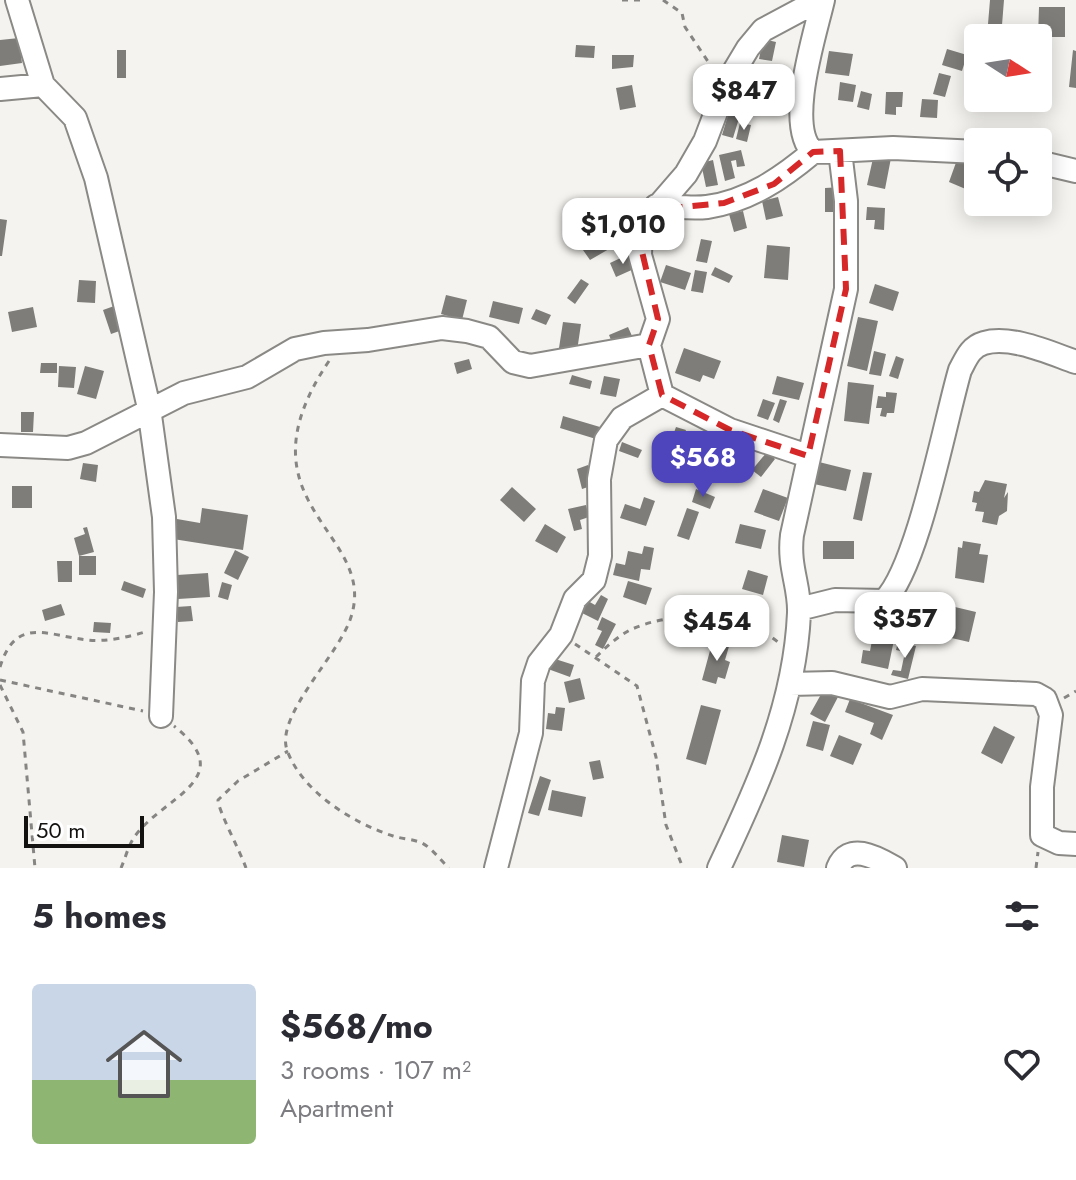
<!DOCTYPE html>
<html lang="en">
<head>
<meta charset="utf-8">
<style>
	:root { --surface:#fff; --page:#f7f7f7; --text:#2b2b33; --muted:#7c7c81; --line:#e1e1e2; --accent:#4e44bb }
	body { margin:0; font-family:Jost,sans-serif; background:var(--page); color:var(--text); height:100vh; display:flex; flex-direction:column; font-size:30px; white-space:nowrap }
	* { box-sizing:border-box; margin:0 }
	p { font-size:26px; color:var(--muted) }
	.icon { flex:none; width:44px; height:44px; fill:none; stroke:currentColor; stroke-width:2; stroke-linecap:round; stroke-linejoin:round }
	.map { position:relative; height:868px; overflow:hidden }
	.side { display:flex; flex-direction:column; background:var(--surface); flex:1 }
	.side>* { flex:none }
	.needle { width:52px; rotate:102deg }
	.tools { position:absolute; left:964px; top:24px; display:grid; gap:16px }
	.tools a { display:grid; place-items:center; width:88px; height:88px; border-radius:8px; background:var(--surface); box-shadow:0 4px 20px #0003; font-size:40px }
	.scale { position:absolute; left:24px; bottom:20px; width:120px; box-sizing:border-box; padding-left:8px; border:4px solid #131211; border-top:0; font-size:22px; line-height:28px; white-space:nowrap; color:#131211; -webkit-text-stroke:6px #fff; paint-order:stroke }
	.price { position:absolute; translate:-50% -68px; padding:0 18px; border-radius:16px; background:#fff; color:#222; font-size:26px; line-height:52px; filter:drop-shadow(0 2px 4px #0008) }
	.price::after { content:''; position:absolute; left:50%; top:48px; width:24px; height:18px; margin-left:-12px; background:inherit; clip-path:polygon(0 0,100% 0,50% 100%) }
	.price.current { background:var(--accent); color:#fff }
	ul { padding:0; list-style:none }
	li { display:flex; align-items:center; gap:24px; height:200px; padding:0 32px }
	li+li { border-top:2px solid var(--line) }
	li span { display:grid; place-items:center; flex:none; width:224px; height:160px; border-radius:8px; color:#555 }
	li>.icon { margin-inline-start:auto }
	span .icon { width:96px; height:96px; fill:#fffc; stroke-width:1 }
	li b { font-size:34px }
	h2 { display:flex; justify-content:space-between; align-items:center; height:96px; padding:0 32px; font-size:34px }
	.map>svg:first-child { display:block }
</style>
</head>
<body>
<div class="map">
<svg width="1076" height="868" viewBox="0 0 1076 868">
	<rect width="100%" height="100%" fill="#f4f3ef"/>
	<path fill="#7e7d7a" d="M990 0H1004L1002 25 988 24Z
		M1039 7H1065V37H1038Z
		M19 38 22 63 0 66V40Z
		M763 39 776 42 772 61 759 59Z
		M576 45 595 46 594 58 575 57Z
		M947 49 967 55 962 71 942 65Z
		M117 50H126V78H117Z
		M1073 50 1076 51V88L1069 87Z
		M829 51 853 54 849 76 825 73Z
		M612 55H634L633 67 612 69Z
		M939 73 951 76 945 97 933 94Z
		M840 82 856 85 853 102 838 100Z
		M632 85 636 107 620 110 616 88Z
		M861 91 872 94 869 110 857 107Z
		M886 92H903L902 107H896V115L885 114Z
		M1038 93 1044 94 1042 107 1020 102 1021 98H1038Z
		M922 99 938 100 937 118 920 117Z
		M729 112 740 115 733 138 722 135Z
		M740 123 751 125 747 142 736 139Z
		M741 150 745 166 737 167 736 160 731 161 735 178 725 181 719 155Z
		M874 154 891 158 885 189 867 185Z
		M958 157 978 165 968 190 949 182Z
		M713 160 718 185 706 187 701 163Z
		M842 187V212H825V188Z
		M778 197 783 216 766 220 762 201Z
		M867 207 885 208 884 230 874 229 875 220H866Z
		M743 211 747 228 734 232 729 214Z
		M0 219 7 220 2 256H0Z
		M603 238 609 249 590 260 583 250Z
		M701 239 712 241 707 263 696 261Z
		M767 245 790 247 788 280 764 278Z
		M629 254 636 268 616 277 610 263Z
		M666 265 691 273 685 290 660 282Z
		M715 267 733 276 729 283 711 275Z
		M695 270 707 272 703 293 691 291Z
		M581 279 589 284 575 304 567 298Z
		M79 280 96 281 95 303 77 302Z
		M875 284 899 292 893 311 869 303Z
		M446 295 467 300 462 320 441 314Z
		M493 301 523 308 519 324 489 317Z
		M117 305 125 329 111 334 103 310Z
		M33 307 37 327 12 332 8 312Z
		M536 309 551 315 546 325 531 319Z
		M858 317 878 321 867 371 847 366Z
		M563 322 581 324 577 351 559 348Z
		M628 327 632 336 613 345 609 335Z
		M684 348 721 361 714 379 703 375 700 382 675 373Z
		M874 351 886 354 881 376 869 374Z
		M896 356 904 359 898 379 889 376Z
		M469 359 472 369 457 374 454 363Z
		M41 363H57V373H40Z
		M59 366 76 367 74 388 58 387Z
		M85 366 104 371 96 399 77 394Z
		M572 375 592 381 590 389 569 384Z
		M604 376 620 379 616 397 600 394Z
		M777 376 804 383 799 400 772 394Z
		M848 382 874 385 869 424 844 421Z
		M886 392 897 393 894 413H887L886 417 880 416 882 408H876L878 396 886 397Z
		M763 399 775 403 768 420 757 416Z
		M780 399 787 401 779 423 773 420Z
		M21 412H34L33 432H21Z
		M563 416 600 427 596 439 560 428Z
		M676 427 686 430 679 450 669 447Z
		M622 442 642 450 638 458 619 451Z
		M767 452 775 459 761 477 752 470Z
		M819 462 851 470 846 491 814 484Z
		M83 463 98 465 96 482 80 479Z
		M588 465 594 485 582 489 577 469Z
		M863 472 872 473 862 521 853 519Z
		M985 480 1007 484 1004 498 1008 492 1007 511 999 516 997 525 982 522 984 512 975 511 977 503 972 502 974 491 979 492Z
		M12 486H32V508H12Z
		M512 487 536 509 524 522 500 500Z
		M696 489 715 497 710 509 692 502Z
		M763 489 788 498 779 521 754 512Z
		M644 497 655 501 646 526 620 518 625 504 640 509Z
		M586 505 589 517 580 520 582 529 574 531 568 509Z
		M202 508 248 515 243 550 173 539 177 519 200 523Z
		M687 508 699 512 689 540 677 536Z
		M545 524 566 537 557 553 535 541Z
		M740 524 766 530 761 549 735 543Z
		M87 527 94 552 79 556 74 538 85 534 83 528Z
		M823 541H854V559H823Z
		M963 541 981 544 979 554 988 555 984 583 955 578 958 547 962 548Z
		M644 546 654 548 650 570 641 569 639 581 613 575 616 563 625 565 628 551 642 554Z
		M235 550 249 557 238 580 224 573Z
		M79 556H96V575H79Z
		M57 561H72V582H58Z
		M748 570 768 576 763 595 742 589Z
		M208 573 210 597 178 599 177 575Z
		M124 581 146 589 143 598 121 590Z
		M628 581 652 588 646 605 623 597Z
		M222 582 232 585 228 600 218 597Z
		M601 595 608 599 598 621 582 613 588 601 595 605Z
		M61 604 65 615 45 621 42 610Z
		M191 606 193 621 178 622 176 607Z
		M955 607 976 612 969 642 947 637Z
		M602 617 616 624 603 649 595 645 602 631 597 629Z
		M94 622 111 623 110 633 93 632Z
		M873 635 894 640 888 669 861 663 863 650 870 651Z
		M720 640 730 643 725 660 730 662 725 679 718 677 716 684 702 680 711 647 717 649Z
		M898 642 916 646 908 679 891 675 893 670 901 671 905 652 896 650Z
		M552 658 574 665 570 677 548 669Z
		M580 678 585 699 569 703 564 682Z
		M824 689 838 697 825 722 810 714Z
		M850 699 893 715 882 740 870 734 874 723 845 712Z
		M701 705 721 710 706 765 686 759Z
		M556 707 565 708 562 731 546 729 548 713 555 714Z
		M813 721 830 725 823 751 806 746Z
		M994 726 1015 737 1002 764 981 753Z
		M839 735 862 744 853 765 830 756Z
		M600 760 604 778 593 780 589 762Z
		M540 776 551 780 539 816 528 813Z
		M552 790 586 797 582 817 548 810Z
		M782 835 809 840 804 867 777 862Z"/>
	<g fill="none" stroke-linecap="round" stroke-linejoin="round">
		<g stroke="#8a8986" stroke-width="26">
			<path id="minor" d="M17 0 43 85 75 118 96 178 149 408 164 517 166 592 161 716
				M823 0C815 35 785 126 813 152L893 148 978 152
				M0 89 43 85
				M1038 162 1076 171
				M656 206C673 206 691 209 707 207 749 201 782 178 813 152
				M662 395 730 430 808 456
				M0 445 68 448 86 443 184 393 247 377 295 349 324 343 368 340 442 328 467 331 489 337 513 362 530 366 649 345 658 319 640 255 641 226 686 174 705 141 727 83 748 48 763 30 819 0
				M799 609 835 600 884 601C918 568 945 421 960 370 966 359 970 347 984 343 1011 335 1050 353 1076 362
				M790 684 832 683 890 697 922 689 1036 694 1045 699 1051 715 1042 787V835L1059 843 1076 844
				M496 868 531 733 533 681 539 663 561 635 575 599 594 580 600 556 599 479 606 440 622 418 662 395 649 345
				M719 868C758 786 795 705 799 613 800 586 788 567 792 535L846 289V201L840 151
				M838 868C849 841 877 858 895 868"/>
		</g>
		<path stroke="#868583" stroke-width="3" stroke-dasharray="6 6" stroke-linecap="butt" d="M622 0H646
			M663 0 682 13 685 27 713 69
			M329 361C232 505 379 531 351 617 340 654 275 715 287 750 302 792 353 823 393 836 402 839 413 839 422 843 432 848 441 861 449 868
			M575 644 637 686 656 757 666 825 683 868
			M596 657C606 647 617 637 630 630 673 610 742 611 779 643
			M0 667C16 615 48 636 88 640 106 642 128 637 145 632
			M0 680 143 711
			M0 685 23 732 35 868
			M1064 698 1076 691
			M121 868C125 859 128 847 133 839 160 797 242 780 174 726
			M246 868C241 853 218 810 218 800L238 781 288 751
			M1036 868 1038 852"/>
		<use href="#minor" stroke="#fff" stroke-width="22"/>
	</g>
	<path fill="none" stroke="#d62828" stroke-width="6" stroke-dasharray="16 10" stroke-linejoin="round" d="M840 151 846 289 808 456 730 430 662 395 649 345 658 319 639 239 652 210 724 203 774 184 813 152Z"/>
</svg>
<div class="tools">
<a><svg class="needle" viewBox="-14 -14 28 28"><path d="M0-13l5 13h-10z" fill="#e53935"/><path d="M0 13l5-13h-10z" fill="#7c7c81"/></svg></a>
<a><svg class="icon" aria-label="locate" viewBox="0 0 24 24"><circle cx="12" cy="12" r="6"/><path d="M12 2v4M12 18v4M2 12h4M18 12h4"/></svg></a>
</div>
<div class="scale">50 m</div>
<b class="price" style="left:744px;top:132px">$847</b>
<b class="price" style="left:623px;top:266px">$1,010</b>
<b class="price current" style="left:703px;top:499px">$568</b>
<b class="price" style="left:905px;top:660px">$357</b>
<b class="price" style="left:717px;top:663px">$454</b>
</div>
<section class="side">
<h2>5 homes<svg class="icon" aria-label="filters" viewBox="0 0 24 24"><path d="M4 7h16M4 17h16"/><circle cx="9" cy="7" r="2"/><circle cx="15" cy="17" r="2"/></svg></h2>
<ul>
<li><span style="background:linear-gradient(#c9d6e8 60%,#8fb573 0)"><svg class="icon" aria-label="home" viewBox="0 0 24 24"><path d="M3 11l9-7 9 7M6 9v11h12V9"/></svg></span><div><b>$568/mo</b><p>3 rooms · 107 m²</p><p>Apartment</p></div><svg class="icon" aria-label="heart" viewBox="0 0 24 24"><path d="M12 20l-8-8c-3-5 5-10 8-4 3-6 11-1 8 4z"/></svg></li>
</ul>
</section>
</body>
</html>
